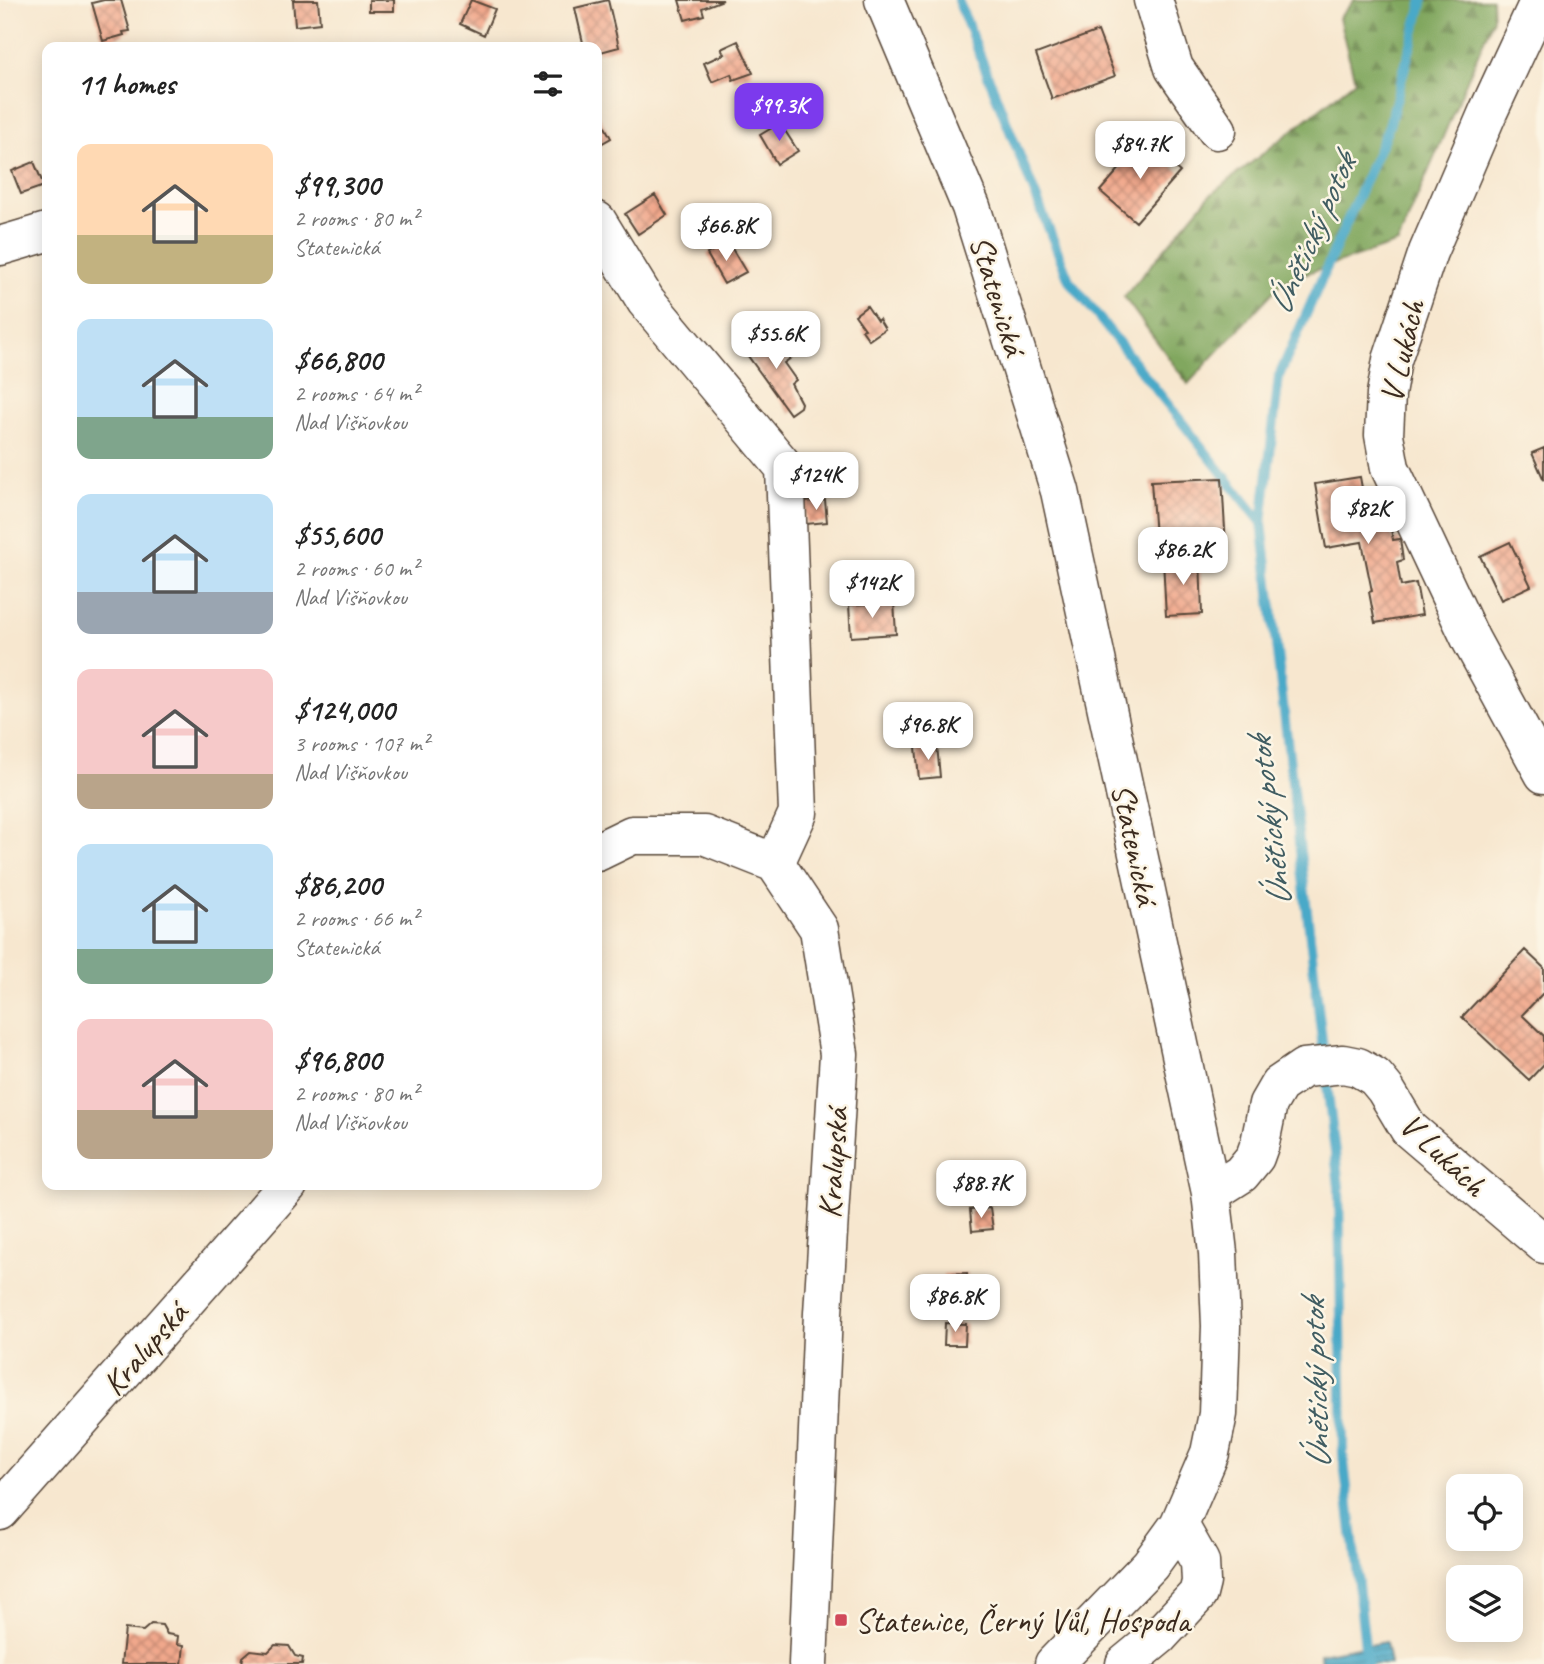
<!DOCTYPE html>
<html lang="en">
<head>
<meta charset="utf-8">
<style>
	:root { --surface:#fff; --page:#f2f2f2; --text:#222; --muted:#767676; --accent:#7c3aed }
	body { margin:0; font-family:Caveat,sans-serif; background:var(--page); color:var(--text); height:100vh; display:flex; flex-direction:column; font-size:26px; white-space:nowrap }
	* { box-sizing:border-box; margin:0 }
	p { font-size:23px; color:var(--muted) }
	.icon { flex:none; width:38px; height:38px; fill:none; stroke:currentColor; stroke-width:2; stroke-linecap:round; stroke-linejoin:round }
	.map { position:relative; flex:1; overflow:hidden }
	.panel { position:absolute; left:42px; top:42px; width:560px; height:1148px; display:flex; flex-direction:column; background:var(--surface); border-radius:14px; box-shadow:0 4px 18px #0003 }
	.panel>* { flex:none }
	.buttons { position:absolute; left:1446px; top:1474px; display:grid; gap:14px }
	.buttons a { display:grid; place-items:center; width:77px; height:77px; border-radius:14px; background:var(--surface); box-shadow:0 4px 18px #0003; font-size:35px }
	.price { position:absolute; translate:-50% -60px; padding:0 16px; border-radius:14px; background:#fff; color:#222; font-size:23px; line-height:46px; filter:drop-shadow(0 2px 4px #0008) }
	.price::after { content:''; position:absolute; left:50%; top:42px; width:21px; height:16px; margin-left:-10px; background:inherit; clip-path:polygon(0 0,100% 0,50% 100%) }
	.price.active { background:var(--accent); color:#fff }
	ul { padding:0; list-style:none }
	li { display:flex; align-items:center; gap:21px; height:175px; padding:0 35px }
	li span { display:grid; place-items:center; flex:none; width:196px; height:140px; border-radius:14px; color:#555 }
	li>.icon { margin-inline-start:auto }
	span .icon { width:84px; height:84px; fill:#fffc; stroke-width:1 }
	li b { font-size:30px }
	h2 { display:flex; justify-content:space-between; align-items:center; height:84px; padding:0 35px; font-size:30px }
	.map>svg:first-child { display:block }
</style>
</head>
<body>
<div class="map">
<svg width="1544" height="1664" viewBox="0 0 1544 1664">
	<defs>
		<pattern id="forest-firs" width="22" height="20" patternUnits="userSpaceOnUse" patternTransform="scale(1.75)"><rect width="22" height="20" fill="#81a75e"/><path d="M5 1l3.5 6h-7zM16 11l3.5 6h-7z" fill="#6b884d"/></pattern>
		<pattern id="water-rules" width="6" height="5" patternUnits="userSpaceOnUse" patternTransform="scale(1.75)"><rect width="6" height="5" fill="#49a9c8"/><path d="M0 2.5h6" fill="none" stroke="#3e8aa2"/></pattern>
		<pattern id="building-cross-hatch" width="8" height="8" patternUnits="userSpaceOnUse" patternTransform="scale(1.75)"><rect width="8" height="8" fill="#f1a88c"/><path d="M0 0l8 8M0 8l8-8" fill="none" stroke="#c48972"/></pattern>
	</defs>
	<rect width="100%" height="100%" fill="#fcf5e5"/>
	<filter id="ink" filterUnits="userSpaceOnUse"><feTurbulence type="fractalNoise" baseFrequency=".0143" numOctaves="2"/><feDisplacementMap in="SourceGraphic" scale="14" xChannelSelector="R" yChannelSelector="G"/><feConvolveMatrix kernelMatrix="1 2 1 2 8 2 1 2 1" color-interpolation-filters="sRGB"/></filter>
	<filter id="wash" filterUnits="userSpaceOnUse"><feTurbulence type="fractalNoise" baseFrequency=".00686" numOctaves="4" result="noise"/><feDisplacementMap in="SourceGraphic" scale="28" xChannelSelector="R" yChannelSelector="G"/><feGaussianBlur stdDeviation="1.57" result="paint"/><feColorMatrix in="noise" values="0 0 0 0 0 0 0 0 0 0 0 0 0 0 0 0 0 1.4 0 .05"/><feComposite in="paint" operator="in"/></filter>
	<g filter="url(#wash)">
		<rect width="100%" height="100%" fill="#f7e7cf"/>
		<path fill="url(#forest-firs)" stroke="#5e683e" stroke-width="2" d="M1354 0H1492L1493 19 1398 243 1283 281 1188 384 1124 297 1209 196 1355 81 1339 18Z"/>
		<path fill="url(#water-rules)" stroke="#426a73" stroke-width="2" d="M1386 1642 1390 1664H1321L1320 1654Z"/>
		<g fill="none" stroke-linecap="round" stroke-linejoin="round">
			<path stroke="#49a9c8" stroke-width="10" d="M958 0 1069 280 1262 523
				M1367 1664 1343 1453 1339 1187 1262 523 1279 376 1389 126 1423 0"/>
		</g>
		<g id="blocks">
			<path fill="url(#building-cross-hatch)" d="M104 0H121L130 31 123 32 124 35 103 41 92 3Z
				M293 0H318L320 23 295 26Z
				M369 0H394V11H369Z
				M471 0 495 9 484 35 460 24Z
				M608 0 619 47 597 53V47H584L575 8Z
				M679 0H723L702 8 704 15 685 20Z
				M1098 31 1115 76 1052 99 1036 54Z
				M738 41 753 73 733 80 731 74 712 82 704 63 724 54 721 49Z
				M597 112 611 138 597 146Z
				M780 123 798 151 777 164 760 135Z
				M1144 141 1180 172 1136 222 1100 191Z
				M34 162 44 186 21 194 12 171Z
				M655 195 667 215 638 234 625 214Z
				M728 242 746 272 724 284 707 254Z
				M867 306 877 321 879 319 885 329 869 340 862 330 865 329 855 315Z
				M760 336 766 344 775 337 791 358 784 363 796 380 791 384 801 403 800 407 790 414 748 356 756 351 750 343Z
				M1544 448V480L1532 453Z
				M1360 477 1366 510 1387 507 1393 540 1400 539 1403 560 1397 562 1401 586 1416 583 1422 615 1375 623 1369 592 1372 591 1362 542 1326 548 1315 484Z
				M1222 478 1226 547 1156 551 1151 481Z
				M825 500 827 522 806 524 804 502Z
				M1510 542 1531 586 1501 600 1480 556Z
				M1200 558 1202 614 1166 616 1163 560Z
				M894 602 896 634 851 637 849 605Z
				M937 745 940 777 919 779 916 747Z
				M1525 950 1544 968V992L1522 1015 1544 1036V1064L1529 1080 1462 1017Z
				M990 1208 993 1229 972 1231 970 1210Z
				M967 1273V1285H956L957 1300H944L943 1274Z
				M945 1323 966 1324 965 1345H944Z
				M151 1624 162 1625 167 1634 178 1636 177 1644 184 1645 182 1664H121L125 1629 143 1631Z
				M275 1645 289 1646 295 1656 303 1658 302 1664H242L243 1657 251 1650 268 1652Z"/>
		</g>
	</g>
	<g filter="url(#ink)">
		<use href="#blocks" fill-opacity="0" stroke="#574639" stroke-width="2"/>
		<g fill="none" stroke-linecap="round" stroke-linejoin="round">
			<g stroke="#574639" stroke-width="41">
				<path id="minor" d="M884 0 971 207 1060 491 1211 1193 1218 1253 1221 1326 1218 1414 1210 1453 1179 1525 1150 1565 1054 1664
					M1153 0 1174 68 1217 130
					M1540 0 1488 112 1428 252 1392 360 1386 394 1384 435 1390 468 1471 640 1544 774
					M597 221 646 301 785 468 798 813 775 863
					M0 246 47 232
					M1211 1193 1241 1174 1255 1157 1260 1143 1268 1104 1279 1085 1304 1068 1343 1064 1358 1067 1375 1077 1385 1089 1409 1129 1544 1244
					M1125 1664 1159 1636 1198 1594 1201 1582 1200 1562 1179 1525"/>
			</g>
			<g stroke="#574639" stroke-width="41">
				<path id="major" d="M597 852 632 835H704L775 863 819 929 839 1054 823 1313 808 1664
					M0 1511 288 1185"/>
			</g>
			<use href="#minor" stroke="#fff" stroke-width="38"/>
			<use href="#major" stroke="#fff" stroke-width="38"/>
		</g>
	</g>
	<rect fill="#d1495b" stroke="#fcf5e5" stroke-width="2.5" x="834" y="1613" width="14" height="14" rx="3.5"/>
	<g text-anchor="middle" stroke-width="5" stroke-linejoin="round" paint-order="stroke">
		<g font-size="33" fill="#3b2a1e" stroke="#fcf5e5">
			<text transform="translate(999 295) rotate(73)" y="12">Statenická</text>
			<text transform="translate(1401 351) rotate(-77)" y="12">V Lukách</text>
			<text transform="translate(1136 844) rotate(78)" y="12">Statenická</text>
			<text transform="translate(1444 1154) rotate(43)" y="12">V Lukách</text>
			<text transform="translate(832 1163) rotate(-86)" y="12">Kralupská</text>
			<text transform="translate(144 1348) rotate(-49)" y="12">Kralupská</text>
		</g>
		<g font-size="33" fill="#3b2a1e" stroke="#fcf5e5" text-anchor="start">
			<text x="855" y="1632">Statenice, Černý Vůl, Hospoda</text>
		</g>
		<g font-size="35" font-style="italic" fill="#415d62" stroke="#fcf5e5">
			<text transform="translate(1311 234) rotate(-66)" y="12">Únětický potok</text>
			<text transform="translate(1269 822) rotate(-97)" y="12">Únětický potok</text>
			<text transform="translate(1315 1384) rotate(-92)" y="12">Únětický potok</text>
		</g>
	</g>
</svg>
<div class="buttons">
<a><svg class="icon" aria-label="locate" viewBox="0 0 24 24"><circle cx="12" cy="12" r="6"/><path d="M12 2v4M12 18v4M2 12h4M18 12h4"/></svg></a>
<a><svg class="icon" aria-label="layers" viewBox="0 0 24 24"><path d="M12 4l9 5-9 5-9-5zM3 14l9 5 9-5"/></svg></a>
</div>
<b class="price active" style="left:779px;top:143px">$99.3K</b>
<b class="price" style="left:1140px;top:181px">$84.7K</b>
<b class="price" style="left:726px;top:263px">$66.8K</b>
<b class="price" style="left:776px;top:371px">$55.6K</b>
<b class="price" style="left:816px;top:512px">$124K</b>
<b class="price" style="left:1368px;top:546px">$82K</b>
<b class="price" style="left:1183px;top:587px">$86.2K</b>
<b class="price" style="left:872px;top:620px">$142K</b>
<b class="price" style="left:928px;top:762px">$96.8K</b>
<b class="price" style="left:981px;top:1220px">$88.7K</b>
<b class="price" style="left:955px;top:1334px">$86.8K</b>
<section class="panel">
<h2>11 homes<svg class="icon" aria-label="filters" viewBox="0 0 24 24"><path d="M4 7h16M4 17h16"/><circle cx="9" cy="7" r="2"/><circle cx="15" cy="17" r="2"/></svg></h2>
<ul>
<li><span style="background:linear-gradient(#ffd9b3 65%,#c2b280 0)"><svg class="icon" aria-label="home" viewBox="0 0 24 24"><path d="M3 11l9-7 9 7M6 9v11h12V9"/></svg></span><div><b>$99,300</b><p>2 rooms · 80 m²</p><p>Statenická</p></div></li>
<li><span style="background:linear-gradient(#bfe0f5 70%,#7fa58c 0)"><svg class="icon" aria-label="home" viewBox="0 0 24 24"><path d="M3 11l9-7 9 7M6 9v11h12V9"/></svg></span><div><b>$66,800</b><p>2 rooms · 64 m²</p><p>Nad Višňovkou</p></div></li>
<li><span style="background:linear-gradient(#bfe0f5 70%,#9aa5b1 0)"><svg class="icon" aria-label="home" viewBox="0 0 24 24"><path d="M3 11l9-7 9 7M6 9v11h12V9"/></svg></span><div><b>$55,600</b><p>2 rooms · 60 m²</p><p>Nad Višňovkou</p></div></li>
<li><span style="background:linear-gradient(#f6c9c9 75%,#b9a48a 0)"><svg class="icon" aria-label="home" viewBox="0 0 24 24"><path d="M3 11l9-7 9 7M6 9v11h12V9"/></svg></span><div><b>$124,000</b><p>3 rooms · 107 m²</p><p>Nad Višňovkou</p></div></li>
<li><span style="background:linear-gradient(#bfe0f5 75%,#7fa58c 0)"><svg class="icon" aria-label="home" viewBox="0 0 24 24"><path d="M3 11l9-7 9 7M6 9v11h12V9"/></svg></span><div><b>$86,200</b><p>2 rooms · 66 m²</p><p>Statenická</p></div></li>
<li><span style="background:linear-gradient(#f6c9c9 65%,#b9a48a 0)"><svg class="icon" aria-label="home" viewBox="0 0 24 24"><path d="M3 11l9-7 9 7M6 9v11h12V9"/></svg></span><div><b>$96,800</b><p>2 rooms · 80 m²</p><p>Nad Višňovkou</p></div></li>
</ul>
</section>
</div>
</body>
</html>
